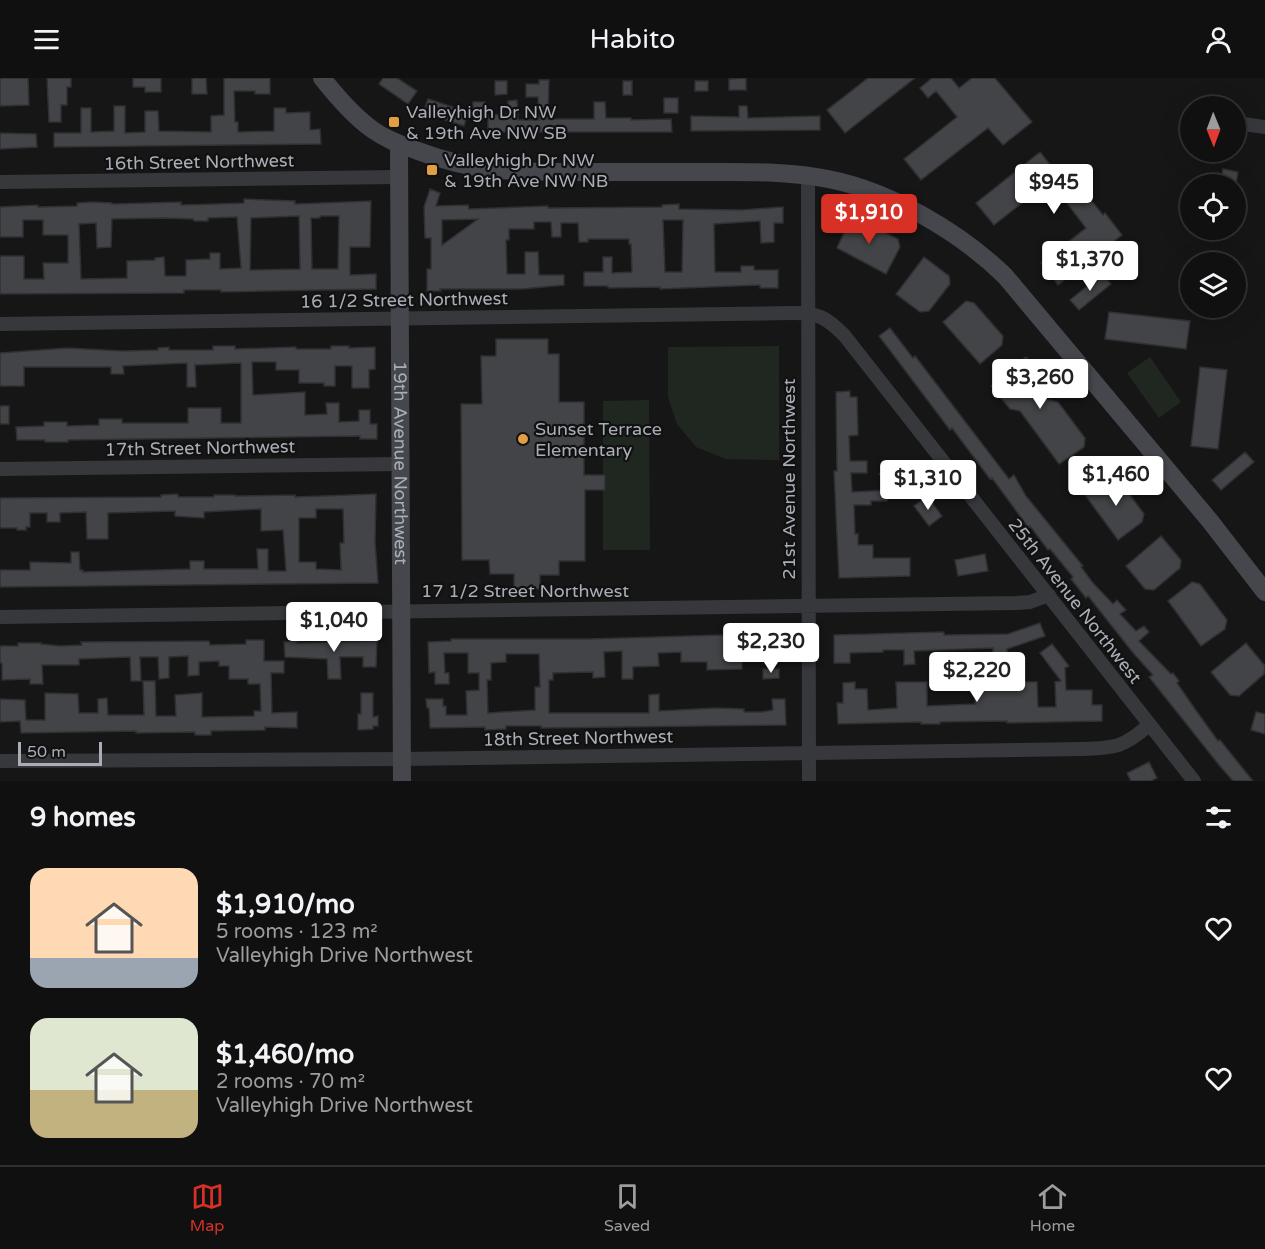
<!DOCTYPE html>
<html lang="en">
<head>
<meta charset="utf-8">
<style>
	:root { --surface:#101011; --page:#19191a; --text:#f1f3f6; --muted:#9c9d9f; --line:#303031; --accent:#d93025 }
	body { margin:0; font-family:"Varela Round",sans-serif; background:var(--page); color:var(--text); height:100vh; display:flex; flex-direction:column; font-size:22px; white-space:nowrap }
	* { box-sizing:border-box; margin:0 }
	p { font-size:20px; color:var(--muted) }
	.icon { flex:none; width:33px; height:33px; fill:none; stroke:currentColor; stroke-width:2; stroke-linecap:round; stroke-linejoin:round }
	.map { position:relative; height:703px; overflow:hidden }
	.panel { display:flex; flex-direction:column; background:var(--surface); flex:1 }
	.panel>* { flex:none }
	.needle { width:39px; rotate:179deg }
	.controls { position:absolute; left:1180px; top:18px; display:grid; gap:12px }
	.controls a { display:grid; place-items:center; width:66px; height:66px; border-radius:50%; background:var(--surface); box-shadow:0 6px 24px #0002,0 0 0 2px var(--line); font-size:30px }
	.scale { position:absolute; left:18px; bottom:15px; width:84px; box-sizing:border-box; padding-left:6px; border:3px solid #a9aeb6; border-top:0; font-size:16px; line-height:21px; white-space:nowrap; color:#a9aeb6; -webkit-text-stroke:4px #111112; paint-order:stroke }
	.price { position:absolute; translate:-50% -51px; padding:0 14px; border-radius:6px; background:#fff; color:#222; font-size:20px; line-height:39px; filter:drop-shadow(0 2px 3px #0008) }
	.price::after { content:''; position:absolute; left:50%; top:36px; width:18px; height:14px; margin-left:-9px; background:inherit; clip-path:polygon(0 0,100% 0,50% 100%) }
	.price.on { background:var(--accent); color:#fff }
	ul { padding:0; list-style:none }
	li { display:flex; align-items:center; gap:18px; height:150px; padding:0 30px }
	li span { display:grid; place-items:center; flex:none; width:168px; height:120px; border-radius:18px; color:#555 }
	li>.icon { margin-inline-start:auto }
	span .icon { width:72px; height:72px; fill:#fffc; stroke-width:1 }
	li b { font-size:26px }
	h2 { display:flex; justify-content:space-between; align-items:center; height:72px; padding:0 30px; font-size:26px }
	header { display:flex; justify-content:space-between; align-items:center; height:78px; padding:0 30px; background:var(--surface); font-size:27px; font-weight:600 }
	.tab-bar { display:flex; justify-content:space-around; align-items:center; height:84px; border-top:2px solid var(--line); background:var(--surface); font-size:16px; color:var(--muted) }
	.tab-bar a { display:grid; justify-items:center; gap:3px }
	.tab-bar .on { color:var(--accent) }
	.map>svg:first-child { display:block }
</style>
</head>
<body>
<header><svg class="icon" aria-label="menu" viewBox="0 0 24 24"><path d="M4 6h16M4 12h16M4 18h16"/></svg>Habito<svg class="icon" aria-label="person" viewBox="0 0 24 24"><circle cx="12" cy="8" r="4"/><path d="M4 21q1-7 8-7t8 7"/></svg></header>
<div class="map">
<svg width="1265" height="703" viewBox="0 0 1265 703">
	<rect width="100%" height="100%" fill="#161617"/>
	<path fill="#202720" d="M779 268V382L726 381 696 369 677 346 668 319V269Z
		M1150 279 1181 324 1159 340 1127 295Z
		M649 322 650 472H603V323Z"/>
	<path fill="#434447" stroke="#303033" stroke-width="1.5" fill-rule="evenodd" d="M0 0H28L29 27 0 28Z
		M47 0H71V9H67V27H61V44H49Z
		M133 0H161V14H145V9H133Z
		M192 0H206L207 16H192Z
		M224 0H270V16H255V13H234L235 44H238V54L274 53V30H286V35L310 34V52L320 51 321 66 54 69V55H81V30H91V54L114 53V28H125V55L145 54V33H158L159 53 211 54V38L224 37Z
		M383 0H397L417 13 408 26 379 6Z
		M746 0V12H729V1Z
		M868 0H915L845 55 827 32Z
		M932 0H951L959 10 972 0H995L1032 44 1003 67 988 50 921 102 904 81 957 39 936 13 928 20 920 10Z
		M539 2H549L548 41H594V24H605L606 40H631V42L671 41 672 54H488V37L508 36V23L517 22 518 42H539L538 19H526V6H539Z
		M495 3H507V16L495 17Z
		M623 3H632V17H623Z
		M695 3H708V13H695Z
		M664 20H678V35H664Z
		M428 21 468 34 464 48 423 35Z
		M473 24H485L486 36H473Z
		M739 28H747L748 40 820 38V52L691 53V38L739 39Z
		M0 55 36 56 37 69 0 71Z
		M1040 74 1063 103 1071 97 1103 137 1105 135 1122 157 1058 207 1041 185 1086 150 1050 103 994 147 976 125Z
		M1223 91 1238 94 1236 106H1221Z
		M430 111 440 115 436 128 468 127 469 131 548 128V130L662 129V127L679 126V131L741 132 783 129V145H774V164L761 165 760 143 714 146 715 194H741V188H754V192H778V210H760V207L660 211V209L608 210V208H584V194H603V179H612V195L632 194 631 166H629V161H588V164H579L578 145H561V159H552L551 144H534V151H509V162H506L507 196H525V174H538L539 197H564V207L522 211H440L441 213H427V191H431V160H425L424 129ZM478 141 442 167V142ZM663 142H683L682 194H665Z
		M244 121 295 123V126L371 123 370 169H350V197L376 196V211L221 214V212H184V215L0 216V178H24V201H44L43 185H68V157H43V142H23V159H0V129L38 127V129L77 128V125L93 124 112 125V126L181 124V127L216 126 244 125ZM299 138 300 191 250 192 251 140ZM320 138H339L338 191H312L311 140H320ZM237 139 241 190 220 191V175H210V181L186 182V198H165L164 179 155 180V182L127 183V200L81 201 79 146 96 145 97 170 111 169 112 141 164 140 193 141 194 143H208V140Z
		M858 141 898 161 900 169 886 196 837 170 850 142Z
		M924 179 949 198 950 206 929 233 920 234 896 216Z
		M1102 196 1111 206 1079 232 1070 222Z
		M966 223 974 225 1003 258 1002 267 980 286 943 244Z
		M1109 234 1190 243 1186 271 1105 261Z
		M890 250 913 280 915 278 1009 401 1014 397 1026 418 1083 488 1081 489 1093 505 1113 526 1117 522 1126 532 1120 536 1136 553 1144 548 1149 554 1139 563 1171 596 1173 595 1179 603 1177 605 1195 631 1218 663 1220 662 1253 703H1233L1219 687 1149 599 1153 597 1134 576 1088 518 1086 520 1071 501 1073 499 1050 471 1048 472 1030 448 1028 449 992 400 990 401 952 350 950 352 879 258Z
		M496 261H548V276H559V324H584V397H605V412H585V483H559V497H540V511H514V496H490L489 482H462L461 326H482L481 278H496Z
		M213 268H235V271L296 269V271H331V268H349V270L375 269V291L369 292V310H352V288H335V308H324V305H299V292H276V284H252L253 317 305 314V337L327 336 326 325H339V344L359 343V332H370V346H377V361H360V358L68 362V364H45V362H17L16 349 44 348V344H67V348L99 347V341H122V345H188V330H221V345H241V285L195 287 196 309H187V285L123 288 124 296H111V289H24V308H0V275L67 270 123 273 158 272V270L169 269V272H213Z
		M1026 279 1046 302 1044 321 1058 324 1085 360 1084 369 1059 386 1020 333 1010 331 991 308Z
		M1200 289 1227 292 1218 371 1191 368Z
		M850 313V319H857L858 357 849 358 850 383H867V395H851L852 414 891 412 879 396 893 385 900 394 907 388 914 398 887 418V423H871V427H854L855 456H858V467H873V480H910V498L839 500 834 393H837L836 314Z
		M0 328H9V346H0Z
		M1245 374 1254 384 1221 412 1212 402Z
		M1110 398 1117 399 1144 436 1142 444 1118 462 1085 417Z
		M178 416V419H214V417H235V418L295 417V419L376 416 375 463 378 505 0 509V492H30V484L71 485V474H79L80 492H83V494L190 491V483H204V491H258L257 471H268V493H286L283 452 261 453V431L204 434V440L175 438V433L108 435V461H87L86 434 60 435V444H47V435H30V449H26V452H17V450H0V420L161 419V417ZM316 431H343L344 465H340L341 492 316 491V484H299V440H316Z
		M927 418 942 438 929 448 914 428Z
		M1161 458 1181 482 1180 490 1154 512 1145 511 1126 488Z
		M985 476 988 493 958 498 955 482Z
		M1192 504 1200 506 1227 542 1225 551 1201 568 1168 523Z
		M1040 545 1045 558 1007 571V579H993V570L914 573 915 586 904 587V572H883V574L850 575V585H834V557L944 554V557L1008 556Z
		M787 555 788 582H775L774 574H742V591L707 592V584H681V574L658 575 659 588 633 589V601H622V573L604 574 605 599 593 600V594L553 595V602H549V635H649V617L659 616V633L716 630 744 631V634H762L773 632 772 621H785L786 647 541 650V648H506V651L485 652V649L430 650 429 630H427L426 621H443V628H446V637H467L466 613 479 612V595H468V575H444L445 595H449V606H435V594L429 595 428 564 451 563V561H588ZM506 576H539L540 609H535V632L488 635 487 602H491V585L506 584Z
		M246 562H264V583H284V595H271L272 635 297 634V650L265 649V652L211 653V657H195V654L136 655V653L21 655 20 643 0 644V621L25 622 26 642H45V615L78 616 79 635H98V621L107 620 108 637H144L143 603H155L156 638H176L175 617 202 615V639L254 638V633H261L260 606H248V601H229V588H219V583L199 584V597L188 598V578L169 579V600L159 601 158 579H140L141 603H131L130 579 79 581V587H42L43 606H30V601L2 602V585H0V568H18V565H41V566L60 568 82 567 81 564 209 563 210 567 246 566Z
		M297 563V565L377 563 376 589H363V579H340L341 601H328L327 581 285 579 284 564Z
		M1246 565 1265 588 1264 596 1239 618 1230 617 1211 594Z
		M1052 566 1069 588 1065 590 1066 612H1092V627H1102V643L1007 645V643L940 644V646H921V644L838 646 837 625H843V605L855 604V611H867L868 632 897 630 896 604H927V628L975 626 974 603 1037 604 1038 629H1056L1055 604 1061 603 1040 575Z
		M763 591H779V600L763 601Z
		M361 615H373V639L378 638V648H373V651L358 652V636H361Z
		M1256 634 1265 636V656L1251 652Z
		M1149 684 1157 700 1151 703H1131L1127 695Z"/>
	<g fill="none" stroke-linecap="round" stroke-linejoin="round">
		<path stroke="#37383c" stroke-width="14" d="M1236 45 1265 49
			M808 98 809 703
			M0 104 398 99
			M0 246 793 235C818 235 826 239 844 257L1194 703
			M0 391 401 386
			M0 539 1017 525 1030 524 1049 517
			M0 683 402 681 1082 671C1116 670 1124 669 1149 647"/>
		<g stroke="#45474c" stroke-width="18">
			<path d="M322 0C337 19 353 38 373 52 387 62 402 67 418 73 476 95 518 94 578 94 621 94 663 94 705 94 746 94 788 93 828 101 890 113 960 154 1005 198L1210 443 1265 514"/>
			<path id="s1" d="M399 67 402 703"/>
		</g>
	</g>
	<g fill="#e29e43" stroke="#111112" stroke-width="2">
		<rect x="388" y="38" width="12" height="12" rx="3"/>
		<rect x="426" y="86" width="12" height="12" rx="3"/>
		<circle cx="523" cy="361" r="6"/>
	</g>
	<g text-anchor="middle" stroke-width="4.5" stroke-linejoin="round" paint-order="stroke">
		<g font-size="18" fill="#a9aeb6" stroke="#111112" text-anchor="start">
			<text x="406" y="40">Valleyhigh Dr NW<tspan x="406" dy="21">&amp; 19th Ave NW SB</tspan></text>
			<text x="444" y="88">Valleyhigh Dr NW<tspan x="444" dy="21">&amp; 19th Ave NW NB</tspan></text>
			<text x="535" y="357">Sunset Terrace<tspan x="535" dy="21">Elementary</tspan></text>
		</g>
		<g font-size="18" fill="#a9aeb6" stroke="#111112">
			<text transform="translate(199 84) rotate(-1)" y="6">16th Street Northwest</text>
			<text transform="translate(404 222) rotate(-1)" y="6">16 1/2 Street Northwest</text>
			<text transform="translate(200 370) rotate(-1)" y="6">17th Street Northwest</text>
			<text dy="6" stroke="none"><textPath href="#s1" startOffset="318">19th Avenue Northwest</textPath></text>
			<text transform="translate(789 401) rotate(-90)" y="6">21st Avenue Northwest</text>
			<text x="525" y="519">17 1/2 Street Northwest</text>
			<text transform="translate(1075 523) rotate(52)" y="6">25th Avenue Northwest</text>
			<text transform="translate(578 660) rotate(-1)" y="6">18th Street Northwest</text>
		</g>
	</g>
</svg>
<div class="controls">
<a><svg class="needle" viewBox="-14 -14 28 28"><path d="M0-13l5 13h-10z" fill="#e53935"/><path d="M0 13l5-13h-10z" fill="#9c9d9f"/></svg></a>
<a><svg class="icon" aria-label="locate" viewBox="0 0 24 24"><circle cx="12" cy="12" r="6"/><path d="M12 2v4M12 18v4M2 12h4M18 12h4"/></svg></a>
<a><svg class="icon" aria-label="layers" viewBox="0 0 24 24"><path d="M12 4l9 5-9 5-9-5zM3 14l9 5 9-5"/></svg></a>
</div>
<div class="scale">50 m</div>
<b class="price" style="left:1054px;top:137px">$945</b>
<b class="price on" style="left:869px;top:167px">$1,910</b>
<b class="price" style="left:1090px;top:214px">$1,370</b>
<b class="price" style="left:1040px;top:332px">$3,260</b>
<b class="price" style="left:1116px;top:429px">$1,460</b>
<b class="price" style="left:928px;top:433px">$1,310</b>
<b class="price" style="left:334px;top:575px">$1,040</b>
<b class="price" style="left:771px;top:596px">$2,230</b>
<b class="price" style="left:977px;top:625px">$2,220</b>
</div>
<section class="panel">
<h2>9 homes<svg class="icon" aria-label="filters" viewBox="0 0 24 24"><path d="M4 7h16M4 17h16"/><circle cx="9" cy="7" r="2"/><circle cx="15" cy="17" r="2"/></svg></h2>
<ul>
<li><span style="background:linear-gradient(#ffd9b3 75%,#9aa5b1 0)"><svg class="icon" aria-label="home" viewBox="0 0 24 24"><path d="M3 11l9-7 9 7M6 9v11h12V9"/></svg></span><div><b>$1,910/mo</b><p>5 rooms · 123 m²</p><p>Valleyhigh Drive Northwest</p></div><svg class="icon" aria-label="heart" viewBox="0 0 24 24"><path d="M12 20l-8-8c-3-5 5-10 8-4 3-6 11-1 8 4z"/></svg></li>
<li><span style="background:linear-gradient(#dfe7d0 60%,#c2b280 0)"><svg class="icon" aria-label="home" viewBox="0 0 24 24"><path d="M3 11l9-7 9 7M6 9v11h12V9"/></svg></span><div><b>$1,460/mo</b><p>2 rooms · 70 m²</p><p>Valleyhigh Drive Northwest</p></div><svg class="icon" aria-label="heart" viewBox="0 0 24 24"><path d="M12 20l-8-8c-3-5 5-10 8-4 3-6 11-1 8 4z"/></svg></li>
</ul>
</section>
<nav class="tab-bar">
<a class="on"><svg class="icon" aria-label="map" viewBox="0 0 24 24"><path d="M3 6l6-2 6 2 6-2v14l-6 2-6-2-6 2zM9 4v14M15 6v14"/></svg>Map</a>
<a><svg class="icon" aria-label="saved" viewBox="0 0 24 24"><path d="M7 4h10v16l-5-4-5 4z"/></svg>Saved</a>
<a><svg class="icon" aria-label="home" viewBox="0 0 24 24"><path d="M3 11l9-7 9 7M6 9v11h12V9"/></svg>Home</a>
</nav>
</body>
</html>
